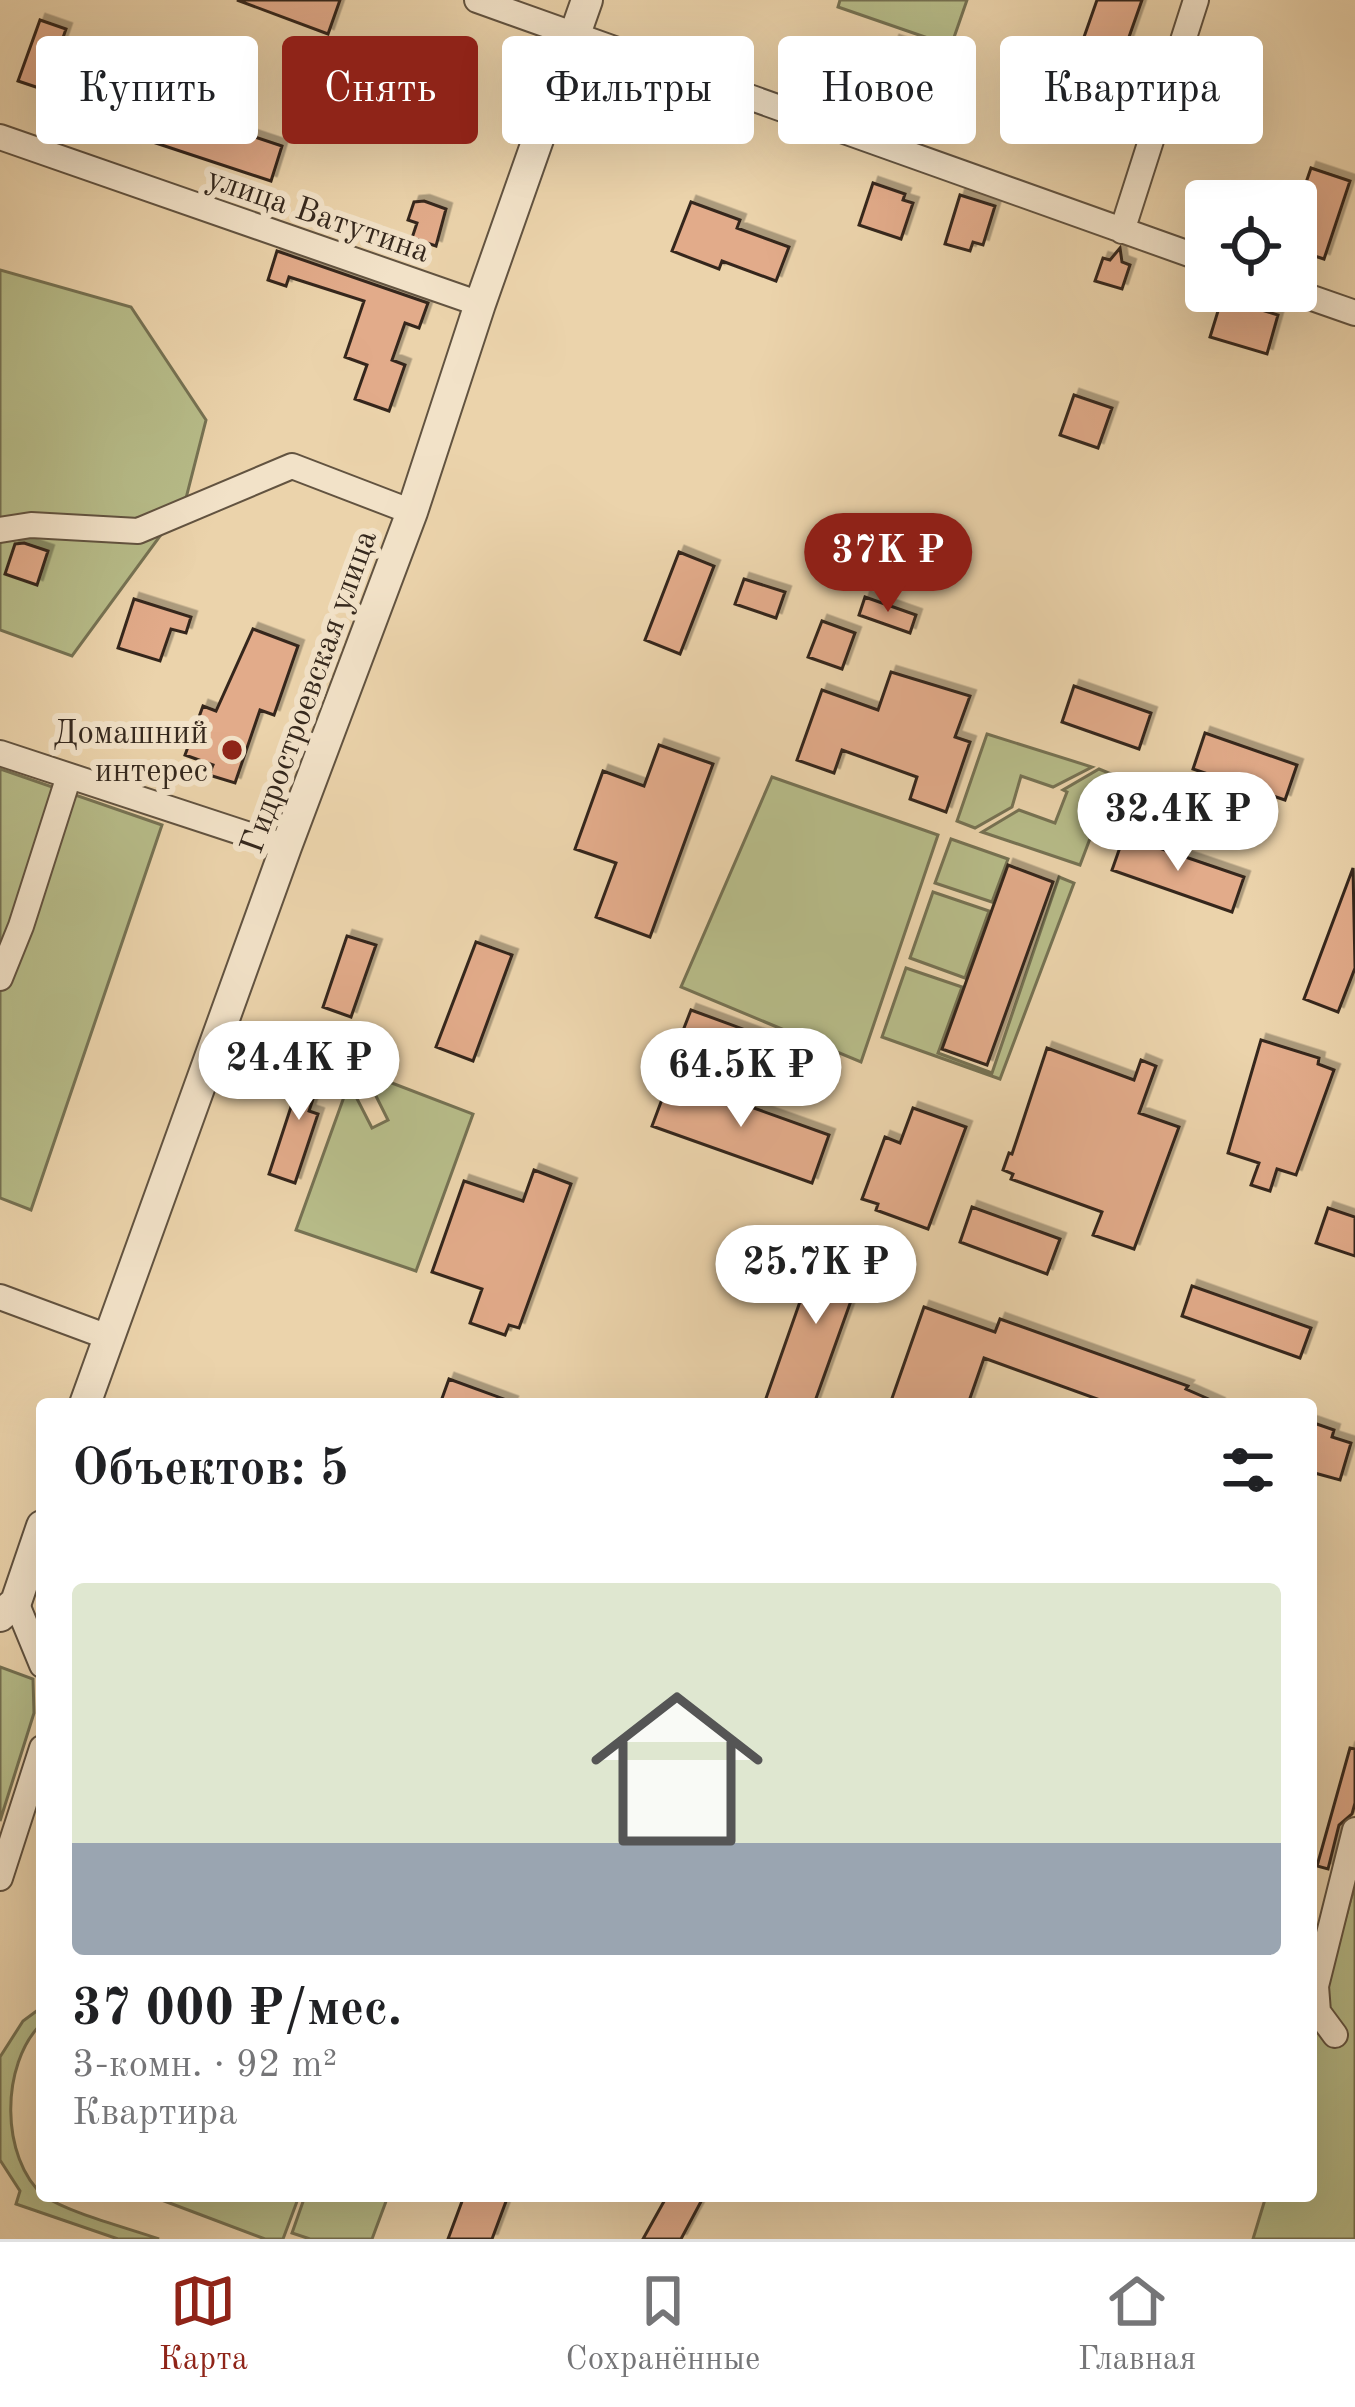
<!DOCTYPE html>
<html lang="ru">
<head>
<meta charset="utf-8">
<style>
	:root { --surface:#fff; --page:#f6f6f6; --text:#202124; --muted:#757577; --line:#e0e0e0; --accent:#8f2418 }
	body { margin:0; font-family:"Old Standard TT",serif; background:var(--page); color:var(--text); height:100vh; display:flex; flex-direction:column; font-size:45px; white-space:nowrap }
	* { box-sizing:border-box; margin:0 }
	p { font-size:39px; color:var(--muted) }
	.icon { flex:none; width:66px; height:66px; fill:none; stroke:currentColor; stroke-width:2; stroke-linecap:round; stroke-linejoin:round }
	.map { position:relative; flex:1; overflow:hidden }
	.drawer { position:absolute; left:36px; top:1398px; width:1281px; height:804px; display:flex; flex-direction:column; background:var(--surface); border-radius:12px; box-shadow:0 12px 48px #0002 }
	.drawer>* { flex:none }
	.banner { position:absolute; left:36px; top:36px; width:1284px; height:108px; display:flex; gap:24px }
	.tools { position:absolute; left:1185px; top:180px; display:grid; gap:24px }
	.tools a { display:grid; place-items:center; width:132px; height:132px; border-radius:12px; background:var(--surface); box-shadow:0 12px 48px #0002; font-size:60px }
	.price { position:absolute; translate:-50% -102px; padding:0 27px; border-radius:42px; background:#fff; color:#222; font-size:39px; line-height:78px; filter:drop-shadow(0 3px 6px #0008) }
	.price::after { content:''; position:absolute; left:50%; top:72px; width:36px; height:27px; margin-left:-18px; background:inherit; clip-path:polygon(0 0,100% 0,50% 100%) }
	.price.active { background:var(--accent); color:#fff }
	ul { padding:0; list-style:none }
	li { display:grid; align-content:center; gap:24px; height:636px; padding:0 36px }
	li+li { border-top:3px solid var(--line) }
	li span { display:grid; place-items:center; height:372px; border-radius:12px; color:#555 }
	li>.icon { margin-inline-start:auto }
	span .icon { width:216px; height:216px; fill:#fffc; stroke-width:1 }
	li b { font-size:51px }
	h2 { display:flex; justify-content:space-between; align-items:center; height:144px; padding:0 36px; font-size:51px }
	.chip { padding:0 42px; border-radius:12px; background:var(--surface); box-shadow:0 12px 48px #0002; font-size:42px; line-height:108px }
	.chip.active { background:var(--accent); color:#fff }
	.tab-bar { display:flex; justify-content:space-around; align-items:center; height:168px; border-top:3px solid var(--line); background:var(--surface); font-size:33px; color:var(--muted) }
	.tab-bar a { display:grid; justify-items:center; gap:6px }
	.tab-bar .active { color:var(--accent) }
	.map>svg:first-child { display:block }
</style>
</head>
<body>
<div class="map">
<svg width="1355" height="2239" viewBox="0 0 1355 2239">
	<defs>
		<filter id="shadow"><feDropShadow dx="5.5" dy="-5.5" stdDeviation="0" flood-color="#0004"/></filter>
	</defs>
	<rect width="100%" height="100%" fill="#ebd3ab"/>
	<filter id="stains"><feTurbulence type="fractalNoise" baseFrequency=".00167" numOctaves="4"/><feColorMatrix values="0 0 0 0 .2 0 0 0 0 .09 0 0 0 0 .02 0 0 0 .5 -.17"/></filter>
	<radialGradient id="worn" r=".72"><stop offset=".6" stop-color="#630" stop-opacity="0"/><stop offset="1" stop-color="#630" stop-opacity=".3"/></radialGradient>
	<path fill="#b7bc89" stroke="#767253" stroke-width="3" d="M840 0H967L951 46 838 7Z
		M0 270 131 307 206 420 185 502 72 656 0 630Z
		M987 734 1092 767 1053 787 1021 776 1012 807 975 828 957 821Z
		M0 769 162 825 31 1210 0 1198Z
		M1099 769 1114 775 1080 865 982 832 1019 810 1055 823 1067 792 1063 790Z
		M772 777 938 835 861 1062 681 987Z
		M951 839 1008 859 992 902 935 883Z
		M1059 877 1074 883 1000 1079 882 1037 906 968 962 987 938 1053 992 1073Z
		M933 892 989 911 965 978 910 958Z
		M371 1075 473 1114 416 1271 296 1230 349 1083 372 1128 388 1120 366 1076Z
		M0 1667 33 1679 34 1713 0 1821Z
		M1355 1884V2239H1253L1266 2196H1311V2042Z
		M42 2007V2023C0 2064 0 2158 44 2196 69 2213 128 2228 159 2239H118L16 2204 20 2191 0 2160V2057L23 2021Z
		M151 2196H299L283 2239H265Z
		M305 2196H388L372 2239H310L292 2233Z"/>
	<path fill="#e2ab8a" stroke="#35281d" stroke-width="3" filter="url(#shadow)" d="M237 0H340L328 34Z
		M1097 0H1142L1104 108 1064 94Z
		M40 20 66 29 45 90 18 81Z
		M894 41 942 57 925 107 878 91Z
		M98 85 282 146 271 181 86 120Z
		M1311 168 1350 181 1324 259 1296 250V212Z
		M873 183 905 194 903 200 913 203 901 239 859 225Z
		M960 195 995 206 983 245 973 242 970 251 945 244Z
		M424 201 446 209 436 246 412 238 417 223 408 220 414 202Z
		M691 202 740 220 737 228 789 247 776 281 722 261 719 269 672 251Z
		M1120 248 1122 262 1130 265 1122 289 1095 281 1103 258 1110 260Z
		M277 251 428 303 419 328 405 323 392 360 405 365 389 411 355 399 367 365 345 357 364 301 289 277 286 286 268 280Z
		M1222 298 1278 315 1267 354 1210 337Z
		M1074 395 1112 408 1098 448 1060 435Z
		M24 543 48 551 37 585 5 574 15 544Z
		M679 552 714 566 680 654 645 640Z
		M744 579 785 592 776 618 735 604Z
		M865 597 916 615 910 633 859 615Z
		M134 599 191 617 186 633 171 629 160 661 118 648Z
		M822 621 855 633 842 669 808 657Z
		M253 629 298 646 274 715 260 710 235 783 209 775 213 765 185 755 203 706 216 711Z
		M891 672 970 696 955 737 970 742 946 812 910 799 917 777 842 750 834 773 797 760 822 690 878 710Z
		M1074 686 1151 713 1139 749 1062 722Z
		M1205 733 1297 765 1285 800 1193 769Z
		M659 745 713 764 650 937 596 917 616 863 575 849 603 771 644 786Z
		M1124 836 1244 877 1232 912 1112 870Z
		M1008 865 1053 882 987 1065 942 1049Z
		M1353 868 1355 968 1338 1012 1304 999Z
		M347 936 376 945 351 1017 323 1007Z
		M476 942 512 955 473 1061 436 1047Z
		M691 1010 833 1062 819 1098 677 1046Z
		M1261 1040 1319 1058 1318 1064 1334 1070 1296 1175 1277 1169 1270 1191 1251 1185 1259 1163 1228 1153Z
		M1047 1048 1134 1080 1141 1060 1156 1066 1139 1113 1179 1127 1134 1249 1093 1235 1102 1212 1011 1179 1013 1174 1003 1170 1009 1153 1012 1154Z
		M309 1052 327 1058 309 1111 318 1114 295 1183 269 1174Z
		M670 1078 829 1135 812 1183 652 1126Z
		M913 1108 966 1127 928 1229 876 1210 878 1204 862 1199 885 1137 900 1143Z
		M534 1170 571 1184 519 1328 509 1325 505 1335 470 1323 482 1289 432 1272 464 1181 523 1201Z
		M972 1207 1060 1239 1047 1274 960 1242Z
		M1328 1208 1355 1217V1256L1316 1243Z
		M821 1243 866 1259 814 1404H764L802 1296 799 1295 804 1279 808 1281Z
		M1192 1286 1311 1328 1300 1358 1182 1316Z
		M924 1307 995 1332 1000 1319 1188 1386 1186 1389 1220 1404H1111L984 1358 968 1404H890Z
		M449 1379 512 1402 511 1404H440Z
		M1311 1422 1334 1430 1332 1437 1351 1443 1340 1480 1311 1472Z
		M1350 1748 1355 1749V1803L1352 1814 1339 1825 1328 1869 1317 1866Z
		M464 2196H508L492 2239H448Z
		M667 2196H704L681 2239H643Z"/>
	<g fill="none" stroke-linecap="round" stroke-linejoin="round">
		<g stroke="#625340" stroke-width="28">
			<path id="minor" d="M477 0 1206 260
				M0 137 480 304
				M1122 231 1196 0
				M1292 291 1355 313
				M0 530 31 525 138 531 292 466 412 512
				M0 753 286 847
				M0 978 21 926 69 776
				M0 1297 108 1337
				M16 1602 42 1665
				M0 1878 42 1748
				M1335 2035 1318 2012 1316 1986 1355 1830"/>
		</g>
		<g stroke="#625340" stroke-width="34">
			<path id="tertiary" d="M85 1404 286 847 412 512 480 304 587 0
				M0 1616 16 1602 42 1526"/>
		</g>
		<use href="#minor" stroke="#f2e2c8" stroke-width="24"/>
		<use href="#tertiary" stroke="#f2e2c8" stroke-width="30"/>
	</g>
	<circle fill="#8f2418" stroke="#f2e2c8" stroke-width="4.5" cx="232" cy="750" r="12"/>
	<g text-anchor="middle" stroke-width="12" stroke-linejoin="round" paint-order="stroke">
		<g font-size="33" fill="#35281d" stroke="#f2e2c8">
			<text transform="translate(319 213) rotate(19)" y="12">улица Ватутина</text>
			<text transform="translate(307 691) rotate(-70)" y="12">Гидростроевская улица</text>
		</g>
		<g font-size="33" fill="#35281d" stroke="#f2e2c8" text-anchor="end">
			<text x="208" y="743">Домашний<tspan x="208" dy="38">интерес</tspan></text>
		</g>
	</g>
	<rect width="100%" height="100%" filter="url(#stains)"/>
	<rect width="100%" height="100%" fill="url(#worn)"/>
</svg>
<div class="tools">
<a><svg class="icon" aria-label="locate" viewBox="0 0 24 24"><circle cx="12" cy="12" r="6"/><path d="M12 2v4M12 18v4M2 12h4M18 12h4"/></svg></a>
</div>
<b class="price active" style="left:888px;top:615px">37K ₽</b>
<b class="price" style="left:1178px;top:874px">32.4K ₽</b>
<b class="price" style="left:299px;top:1123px">24.4K ₽</b>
<b class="price" style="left:741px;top:1130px">64.5K ₽</b>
<b class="price" style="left:816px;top:1327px">25.7K ₽</b>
<div class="banner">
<a class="chip">Купить</a>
<a class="chip active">Снять</a>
<a class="chip">Фильтры</a>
<a class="chip">Новое</a>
<a class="chip">Квартира</a>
</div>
<section class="drawer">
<h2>Объектов: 5<svg class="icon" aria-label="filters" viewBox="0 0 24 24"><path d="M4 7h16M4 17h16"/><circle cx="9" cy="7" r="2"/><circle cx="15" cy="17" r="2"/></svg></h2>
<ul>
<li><span style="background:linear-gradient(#dfe7d0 70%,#9aa5b1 0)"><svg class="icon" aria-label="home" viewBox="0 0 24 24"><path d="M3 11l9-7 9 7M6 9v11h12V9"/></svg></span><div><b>37 000 ₽/мес.</b><p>3-комн. · 92 m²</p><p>Квартира</p></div></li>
</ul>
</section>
</div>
<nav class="tab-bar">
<a class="active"><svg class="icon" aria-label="map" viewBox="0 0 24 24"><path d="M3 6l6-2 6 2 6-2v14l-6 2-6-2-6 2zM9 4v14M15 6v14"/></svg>Карта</a>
<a><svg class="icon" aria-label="saved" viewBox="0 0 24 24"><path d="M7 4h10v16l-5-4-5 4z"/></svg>Сохранённые</a>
<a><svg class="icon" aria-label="home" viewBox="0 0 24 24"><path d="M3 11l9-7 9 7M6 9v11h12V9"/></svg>Главная</a>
</nav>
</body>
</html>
